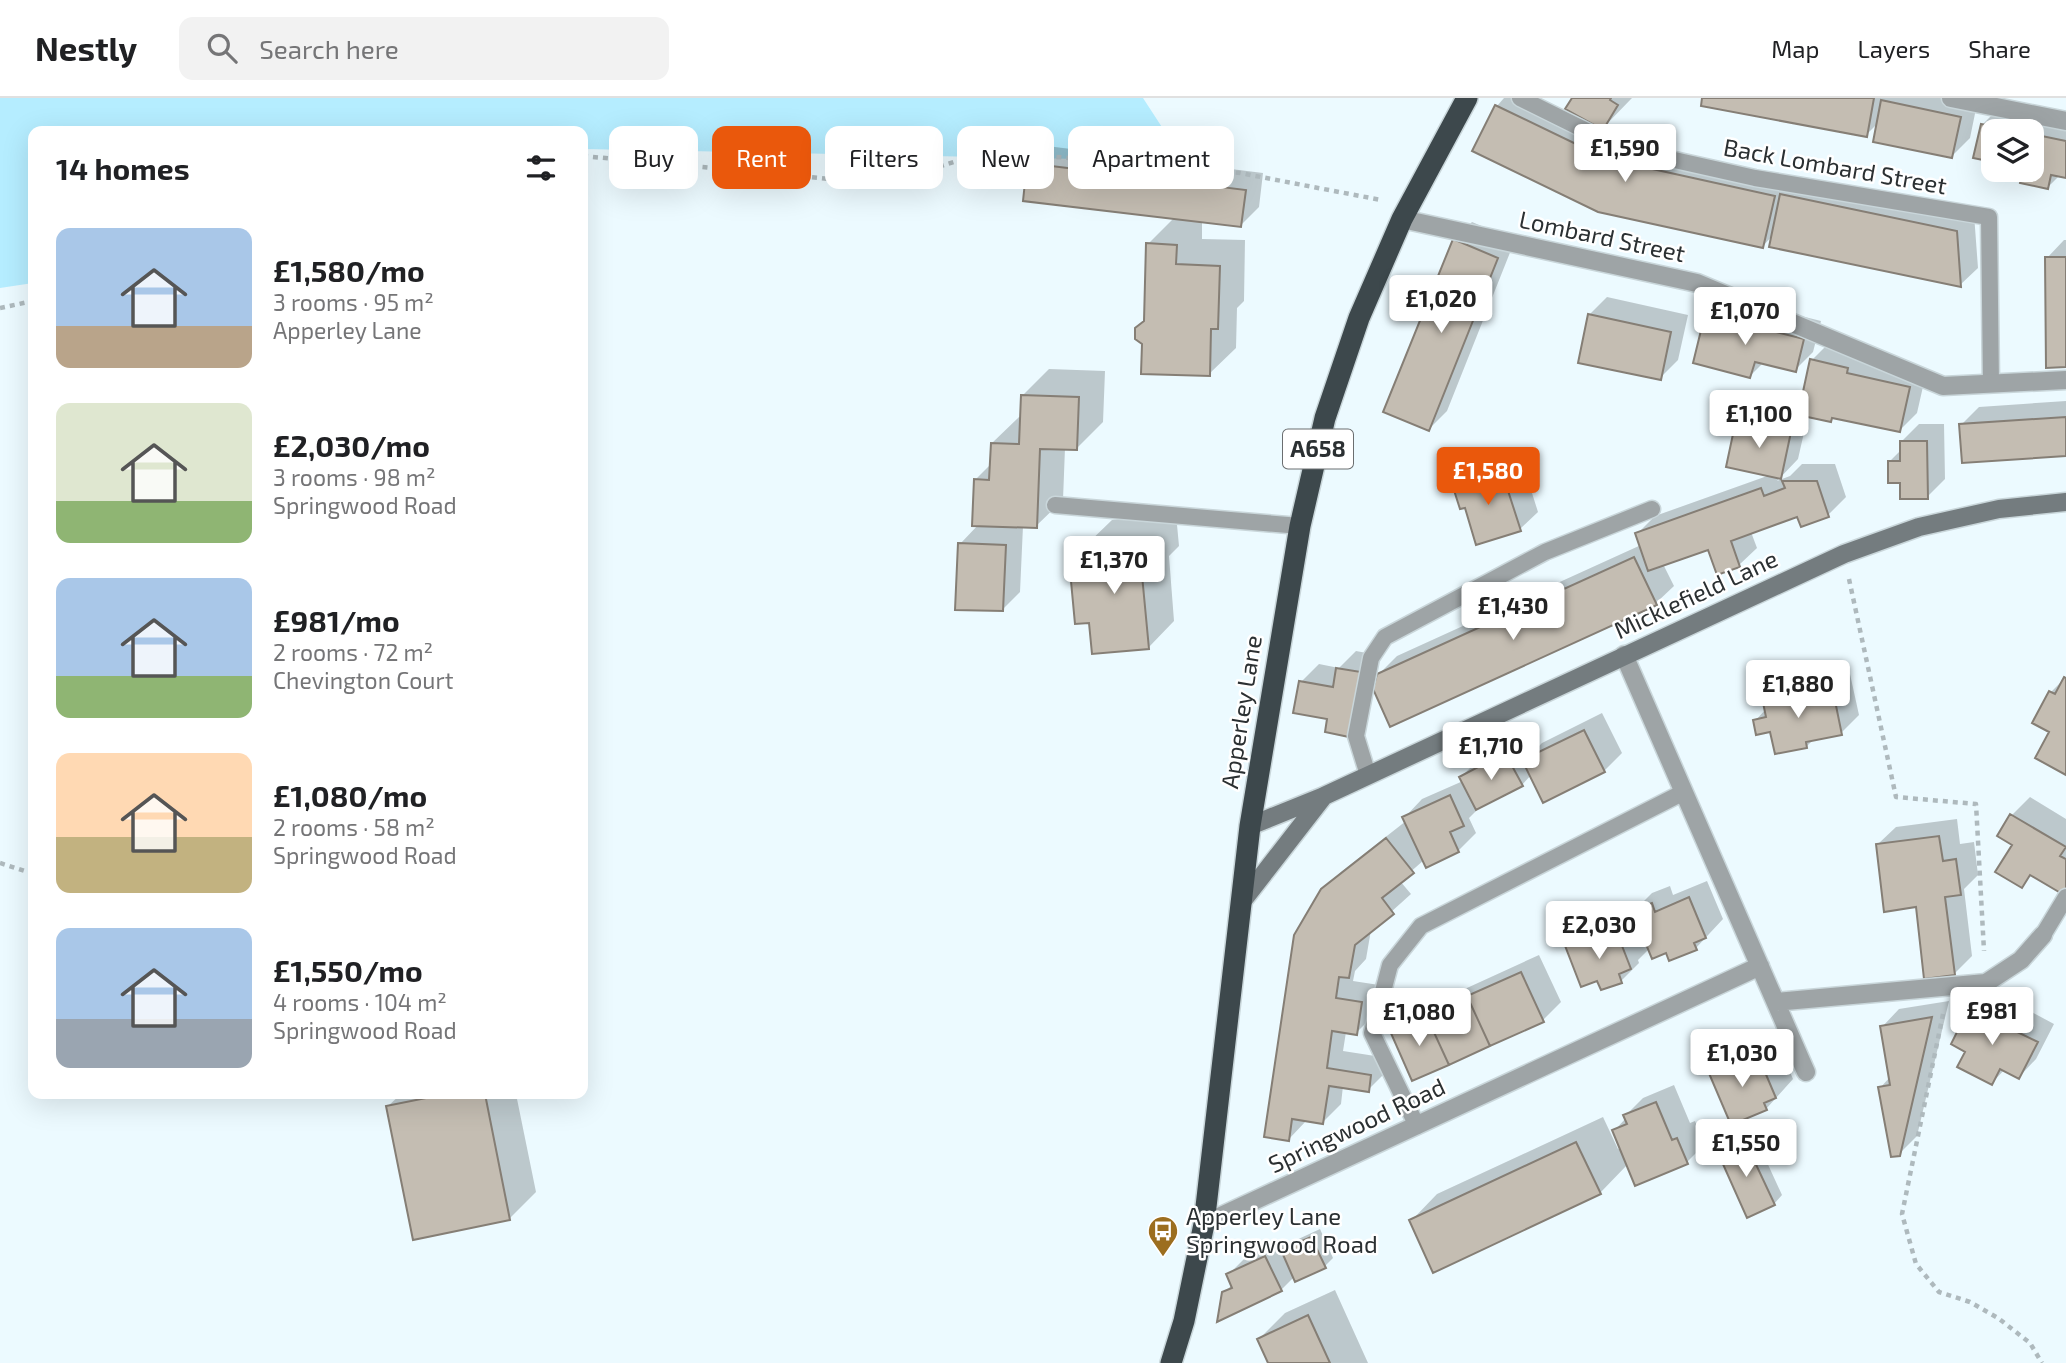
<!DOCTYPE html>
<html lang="en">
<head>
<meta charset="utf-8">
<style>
	:root { --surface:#fff; --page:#f2f2f2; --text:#202124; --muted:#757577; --line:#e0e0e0; --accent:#ea580c }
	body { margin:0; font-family:"Exo 2",sans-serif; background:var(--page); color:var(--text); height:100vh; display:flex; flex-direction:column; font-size:26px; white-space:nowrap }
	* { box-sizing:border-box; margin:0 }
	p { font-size:23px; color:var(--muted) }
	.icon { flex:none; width:38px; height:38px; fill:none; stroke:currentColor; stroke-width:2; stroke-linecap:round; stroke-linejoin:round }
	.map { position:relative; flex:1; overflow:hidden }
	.sheet { position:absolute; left:28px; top:28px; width:560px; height:973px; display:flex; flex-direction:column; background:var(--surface); border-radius:14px; box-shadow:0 7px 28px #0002 }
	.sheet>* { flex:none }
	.top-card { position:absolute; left:609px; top:28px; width:665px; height:63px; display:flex; gap:14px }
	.buttons { position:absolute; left:1981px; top:21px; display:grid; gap:14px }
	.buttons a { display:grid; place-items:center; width:63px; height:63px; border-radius:14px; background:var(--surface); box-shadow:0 7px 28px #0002; font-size:35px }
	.price { position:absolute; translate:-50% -60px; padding:0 16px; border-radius:7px; background:#fff; color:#222; font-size:23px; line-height:46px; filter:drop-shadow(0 2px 4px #0008) }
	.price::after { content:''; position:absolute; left:50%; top:42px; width:21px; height:16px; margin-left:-10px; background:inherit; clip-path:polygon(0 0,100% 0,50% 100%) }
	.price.current { background:var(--accent); color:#fff }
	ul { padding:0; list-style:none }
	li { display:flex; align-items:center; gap:21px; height:175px; padding:0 28px }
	li span { display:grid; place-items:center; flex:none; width:196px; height:140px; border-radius:14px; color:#555 }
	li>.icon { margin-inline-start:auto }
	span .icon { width:84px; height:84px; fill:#fffc; stroke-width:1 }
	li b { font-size:30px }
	h2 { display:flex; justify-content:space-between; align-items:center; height:84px; padding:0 28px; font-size:30px }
	.pill { padding:0 24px; border-radius:14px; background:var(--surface); box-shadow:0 7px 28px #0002; font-size:24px; line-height:63px }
	.pill.current { background:var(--accent); color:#fff }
	header { display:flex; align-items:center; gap:42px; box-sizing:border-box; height:98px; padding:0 35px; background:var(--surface); border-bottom:2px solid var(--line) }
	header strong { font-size:33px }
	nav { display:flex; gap:38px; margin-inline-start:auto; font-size:24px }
	.search { width:490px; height:63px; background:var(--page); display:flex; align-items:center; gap:18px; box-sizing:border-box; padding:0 24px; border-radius:14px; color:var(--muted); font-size:26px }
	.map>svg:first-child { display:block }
</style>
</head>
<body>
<header>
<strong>Nestly</strong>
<div class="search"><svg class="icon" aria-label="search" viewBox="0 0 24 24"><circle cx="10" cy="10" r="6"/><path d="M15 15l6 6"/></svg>Search here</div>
<nav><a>Map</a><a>Layers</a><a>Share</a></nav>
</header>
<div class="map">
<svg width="2066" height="1265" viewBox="0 0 2066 1265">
	<rect width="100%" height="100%" fill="#ecfaff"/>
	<path fill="#b5edff" d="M0 0H1143L1184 63 583 51V33H33V185L0 190Z"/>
	<path fill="#0003" d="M1504 0H1535L1597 30 1598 27 1574 0H1632L1601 32 1625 44 1789 89 1800 79 1974 116 1978 170 1960 187 1773 137 1763 148 1475 52 1497 8Z
		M1704 0H1973L1978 1 1970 40 1952 58 1879 24 1866 37Z
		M2000 9 2066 22V78L2060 77 2048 89 2022 84 2025 72H2032V33H1993V62L1976 59 1982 27Z
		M1047 48 1263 75 1259 109 1241 127 1202 123V141L1245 142 1244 203 1237 210 1236 250 1209 276 1146 222 1148 146 1175 119 1029 66Z
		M1472 124 1515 142 1447 313 1429 331 1454 142Z
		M2064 142H2066V268L2047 160Z
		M1607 199 1688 217 1678 262 1660 280 1589 217Z
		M1724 199 1821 223 1813 254 1795 272 1764 264 1750 278 1706 217Z
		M1830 244 1864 257 1927 271 1917 315 1899 333 1835 319 1831 322 1808 317 1798 361 1777 383 1790 378 1802 366H1835L1846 399 1828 417H1798L1751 434 1757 450 1739 467 1709 449 1663 466 1674 488 1656 505 1378 577 1397 558 1641 447 1637 436 1655 418 1770 377 1738 323 1756 305 1800 315 1812 262Z
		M1049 271 1105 273 1103 324 1076 351 1065 350 1063 402 1036 428H1023L1020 494 1002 512 960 446 979 426 975 382 991 366 992 345 1019 319H1022L1023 297Z
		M2066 303V356L1961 327 1979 309Z
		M1919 326H1944L1945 381 1927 399 1902 383 1890 363 1901 352V344Z
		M1519 354 1538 414 1520 431 1466 408 1454 386 1472 368Z
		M1176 416 1179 448 1169 458 1174 523 1148 550 1091 523 1073 483 1087 469 1085 448 1112 422Z
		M1356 553 1377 557 1329 620 1301 584 1319 566 1339 570Z
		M1802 573 1805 585 1850 576 1859 617 1841 635 1815 640 1806 649 1755 623 1766 611 1763 596 1781 578Z
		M2066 579V675L2051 633V594Z
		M1602 615 1622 655 1604 673 1531 677 1522 687 1480 709 1469 720 1476 735 1458 753 1424 762 1400 783 1411 796 1371 832 1366 861 1355 873 1353 883 1379 887 1374 917 1356 935 1346 934 1343 953 1388 960 1386 974 1368 992 1343 988 1341 1006 1323 1024 1306 1023 1289 1041 1323 793 1341 774 1406 723 1405 719 1422 701 1463 683 1461 679 1479 661 1524 638 1532 655 1542 645Z
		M2030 699 2066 721V793L2032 777 2021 787 2014 746 1999 737 2012 717Z
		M1957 721 1960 746 1974 744 1978 777 1964 791 1972 858 1954 876 1917 808 1878 746 1896 729Z
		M1707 783 1723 821 1696 850 1666 853 1650 850 1638 862 1639 865 1621 883 1598 881 1566 845 1584 828 1598 822 1601 831 1636 817 1634 813 1652 795 1670 788 1673 797Z
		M1539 857 1561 904 1543 922 1392 934 1410 916Z
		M2004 892 2029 905 2026 911 2054 926 2036 961 2019 979 2005 971 1992 985 1968 953 1967 917 1985 900 1993 903Z
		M1949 903 1917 1038 1899 1056 1880 990 1890 979 1882 929 1899 911Z
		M1777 943 1793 981 1766 1011 1710 973 1728 955 1749 947 1752 953Z
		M1674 987 1690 1025 1695 1023 1704 1047 1687 1064 1628 1066 1600 1095 1411 1123 1437 1096 1603 1019 1618 1051 1621 1050 1614 1033 1626 1020 1625 1018 1643 1000Z
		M401 996H516L536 1094 509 1121 388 1008Z
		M1754 1036 1782 1097 1774 1106 1720 1056 1728 1047Z
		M1320 1131 1333 1160 1325 1168 1295 1178 1281 1192 1224 1195 1232 1187 1228 1177 1246 1159 1283 1141 1287 1148 1292 1144Z
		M1335 1192 1368 1265H1270L1259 1241 1285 1215Z"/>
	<path fill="#c4bdb2" stroke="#857e75" stroke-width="2" d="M1572 0H1611L1610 2 1618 7 1603 32 1565 11Z
		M1702 0H1874L1867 39 1701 8Z
		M1881 2 1961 19 1952 60 1873 44Z
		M1495 7 1607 61 1775 98 1763 150 1598 114 1472 53Z
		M1981 26 2018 33H1993V64L1973 60Z
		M2032 36 2066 43V80L2051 77 2048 91 2020 85 2023 72H2032Z
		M1027 65 1246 92 1241 129 1023 103Z
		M1780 96 1957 133 1961 189 1769 149Z
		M1453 141 1498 160 1429 333 1383 314Z
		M1146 145 1177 147 1176 166 1220 168 1218 231H1211L1210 278 1141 276 1142 246 1135 241V230L1144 223Z
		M2045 159H2066V269L2046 270Z
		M1588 216 1671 234 1661 282 1578 265Z
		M1705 216 1804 241 1796 274 1755 264 1750 280 1693 265Z
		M1810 261 1848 270 1847 275 1910 289 1900 334 1832 320 1831 324 1798 317Z
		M1021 297 1079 299 1077 352 1040 351 1037 430 972 428 974 381 989 382 991 345 1019 346Z
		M2066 319V358L1962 365 1959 326Z
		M1736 322 1791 334 1781 381 1726 369Z
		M1900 343H1927L1928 401H1900V385H1888V363H1900Z
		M1501 371 1521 433 1476 447 1465 410 1460 411 1452 386Z
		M1782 383H1817L1829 419 1801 429 1797 419 1731 443 1740 469 1717 477 1708 452 1648 473 1635 435 1761 390 1764 398 1785 390Z
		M1150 441 1153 476 1142 477 1149 551 1092 556 1089 525 1075 526 1071 483 1087 481 1084 447Z
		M958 445 1006 447 1003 513 955 512Z
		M1634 459 1657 507 1390 629 1373 591 1377 576Z
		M1336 570 1361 574 1349 639 1325 634 1327 621 1293 615 1299 583 1333 589Z
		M2064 579 2066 580V677L2035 660 2049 634 2032 625 2049 593 2055 596Z
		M1785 590 1787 602 1833 593 1842 637 1806 644 1807 650 1775 656 1770 634 1756 637 1753 622 1766 619 1761 595Z
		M1584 632 1605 674 1543 705 1522 662Z
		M1505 655 1523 688 1476 712 1459 679Z
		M1450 697 1464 728 1450 734 1459 754 1426 770 1402 719Z
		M2010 716 2066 749 2060 758 2066 761V794L2064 797 2030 777 2022 790 1995 774 2012 747 1997 738Z
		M1939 738 1943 763 1956 761 1961 797 1945 799 1955 877 1924 881 1916 809 1884 814 1876 746Z
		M1386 740 1414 775 1382 800 1394 816 1355 847 1349 880 1339 879 1336 900 1362 904 1357 937 1332 933 1327 970 1371 977 1369 994 1329 988 1323 1026 1292 1021 1289 1043 1264 1039 1294 837 1321 791Z
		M1689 799 1706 840 1694 845 1697 852 1669 863 1666 855 1652 861 1632 812 1652 805 1655 814Z
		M1617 835 1631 871 1619 876 1622 885 1601 892 1597 883 1581 889 1564 845 1580 839 1583 847Z
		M1521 874 1544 924 1490 948 1467 898Z
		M1467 898 1490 948 1449 967 1426 917Z
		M1985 909 2013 923 2009 930 2038 944 2019 981 2000 971 1992 987 1957 969 1965 954 1951 946 1966 916 1978 922Z
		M1426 917 1449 967 1412 983 1390 933Z
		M1932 919 1900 1058 1891 1059 1878 989 1890 987 1880 928Z
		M1759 960 1776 1000 1764 1005 1767 1012 1731 1027 1708 973 1731 963 1734 970Z
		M446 996H485L510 1122 413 1142 386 1008Z
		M1656 1004 1672 1042 1677 1040 1688 1066 1635 1088 1612 1032 1627 1026 1623 1017Z
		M1745 1043 1775 1107 1747 1120 1718 1055Z
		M1576 1044 1601 1096 1433 1175 1409 1122Z
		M1311 1139 1326 1170 1295 1184 1281 1152Z
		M1265 1158 1282 1193 1217 1224 1222 1194 1232 1190 1226 1176Z
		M1308 1217 1330 1265H1268L1257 1241Z"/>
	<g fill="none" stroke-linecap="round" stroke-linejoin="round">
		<g stroke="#c9d6da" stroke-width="19">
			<path id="lane" d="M1520 0 1621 50 1755 80 1989 119 1991 286
				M1055 407 1300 428
				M1368 677 1356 638 1371 560 1385 539 1545 454 1652 411
				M2043 837 2066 799
				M1417 1028 1372 935 1390 867 1421 828 1684 694"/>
		</g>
		<g stroke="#c9d6da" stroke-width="21">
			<path id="street" d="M1951 0 2066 23
				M1402 121 1697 185 1943 288 2066 282
				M1624 557 1806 974
				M1776 904 1986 885 2021 862 2043 837
				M1204 1126 1760 868"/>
		</g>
		<g stroke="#c9d6da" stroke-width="21">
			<path id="secondary" d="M1250 728 1324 698 1844 456 1919 429 1999 411 2066 404
				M1241 805 1324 698"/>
		</g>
		<g stroke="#c9d6da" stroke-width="24">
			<path id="highway" d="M1171 1265 1184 1223 1204 1126 1250 728 1300 428 1325 320 1359 220 1402 121 1467 0"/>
		</g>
		<path stroke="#aeb9bd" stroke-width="4.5" stroke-dasharray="5 5" stroke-linecap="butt" d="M583 58 884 86 989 53 1240 75 1381 102
			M0 210 33 203
			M1849 481 1896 699 1976 706 1984 853
			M0 765 31 775 33 773
			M1943 916 1902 1116 1916 1166 1939 1194 1970 1204 1998 1220 2030 1245 2042 1265"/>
		<use href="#lane" stroke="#9ea4a6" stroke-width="16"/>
		<use href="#street" stroke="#9ea4a6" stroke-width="18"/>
		<use href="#secondary" stroke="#747c7f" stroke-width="18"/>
		<use href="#highway" stroke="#3d484c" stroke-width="21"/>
	</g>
	<defs>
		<g id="bus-pin" transform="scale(1.575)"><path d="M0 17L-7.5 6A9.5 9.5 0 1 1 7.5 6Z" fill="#9c6e1f" stroke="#fff"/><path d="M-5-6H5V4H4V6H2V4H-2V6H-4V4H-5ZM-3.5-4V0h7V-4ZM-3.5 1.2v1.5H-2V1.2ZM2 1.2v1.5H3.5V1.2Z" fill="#fff"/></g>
	</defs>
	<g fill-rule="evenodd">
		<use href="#bus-pin" x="1163" y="1133"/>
	</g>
	<g text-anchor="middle" stroke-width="5" stroke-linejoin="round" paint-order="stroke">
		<rect fill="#fff" stroke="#6b6e70" stroke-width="2" x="1283" y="331.5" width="70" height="39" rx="5"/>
		<g font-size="23" font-weight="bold" fill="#2b3032">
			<text x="1318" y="359">A658</text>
		</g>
		<g font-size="24" fill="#2b3032" stroke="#fff">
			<text transform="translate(1835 69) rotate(10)" y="8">Back Lombard Street</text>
			<text transform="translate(1602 139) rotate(12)" y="8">Lombard Street</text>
			<text transform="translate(1696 497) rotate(-25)" y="8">Micklefield Lane</text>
			<text transform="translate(1242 614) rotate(-81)" y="8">Apperley Lane</text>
			<text transform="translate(1357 1028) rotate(-25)" y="8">Springwood Road</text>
		</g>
		<g font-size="24" fill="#2b3032" stroke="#fff" text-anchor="start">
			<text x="1186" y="1127">Apperley Lane<tspan x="1186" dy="28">Springwood Road</tspan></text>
		</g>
	</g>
</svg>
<div class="buttons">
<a><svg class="icon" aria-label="layers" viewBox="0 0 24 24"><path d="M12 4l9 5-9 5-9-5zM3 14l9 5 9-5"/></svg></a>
</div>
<b class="price" style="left:1625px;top:86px">£1,590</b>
<b class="price" style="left:1441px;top:237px">£1,020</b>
<b class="price" style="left:1745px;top:249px">£1,070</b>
<b class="price" style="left:1759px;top:352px">£1,100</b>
<b class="price current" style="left:1488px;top:409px">£1,580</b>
<b class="price" style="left:1114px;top:498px">£1,370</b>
<b class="price" style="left:1513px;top:544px">£1,430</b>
<b class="price" style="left:1798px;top:622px">£1,880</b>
<b class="price" style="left:1491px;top:684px">£1,710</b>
<b class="price" style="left:1599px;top:863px">£2,030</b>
<b class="price" style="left:1992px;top:949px">£981</b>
<b class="price" style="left:1419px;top:950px">£1,080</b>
<b class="price" style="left:1742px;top:991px">£1,030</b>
<b class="price" style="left:1746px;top:1081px">£1,550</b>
<div class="top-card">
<a class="pill">Buy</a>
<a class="pill current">Rent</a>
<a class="pill">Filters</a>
<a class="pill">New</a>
<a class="pill">Apartment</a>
</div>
<section class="sheet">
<h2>14 homes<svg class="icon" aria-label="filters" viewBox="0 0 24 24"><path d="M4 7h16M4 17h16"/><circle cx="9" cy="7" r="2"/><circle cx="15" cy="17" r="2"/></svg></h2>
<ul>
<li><span style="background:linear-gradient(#a9c7e8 70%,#b9a48a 0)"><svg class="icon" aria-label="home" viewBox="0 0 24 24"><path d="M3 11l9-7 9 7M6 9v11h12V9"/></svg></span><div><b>£1,580/mo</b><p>3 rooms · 95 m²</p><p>Apperley Lane</p></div></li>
<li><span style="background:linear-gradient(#dfe7d0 70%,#8fb573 0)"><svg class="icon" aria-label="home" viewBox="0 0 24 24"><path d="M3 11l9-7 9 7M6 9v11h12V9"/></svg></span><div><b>£2,030/mo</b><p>3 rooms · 98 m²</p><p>Springwood Road</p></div></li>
<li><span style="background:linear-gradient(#a9c7e8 70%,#8fb573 0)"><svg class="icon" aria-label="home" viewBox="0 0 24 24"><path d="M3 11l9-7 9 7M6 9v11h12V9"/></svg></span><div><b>£981/mo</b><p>2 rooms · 72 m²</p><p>Chevington Court</p></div></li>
<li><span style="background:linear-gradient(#ffd9b3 60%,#c2b280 0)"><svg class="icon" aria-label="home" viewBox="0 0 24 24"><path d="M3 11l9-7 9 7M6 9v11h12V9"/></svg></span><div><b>£1,080/mo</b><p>2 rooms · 58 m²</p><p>Springwood Road</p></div></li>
<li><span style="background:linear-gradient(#a9c7e8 65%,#9aa5b1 0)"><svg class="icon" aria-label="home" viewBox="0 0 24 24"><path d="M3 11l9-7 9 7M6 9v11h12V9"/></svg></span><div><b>£1,550/mo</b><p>4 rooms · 104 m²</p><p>Springwood Road</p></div></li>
</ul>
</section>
</div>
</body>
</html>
